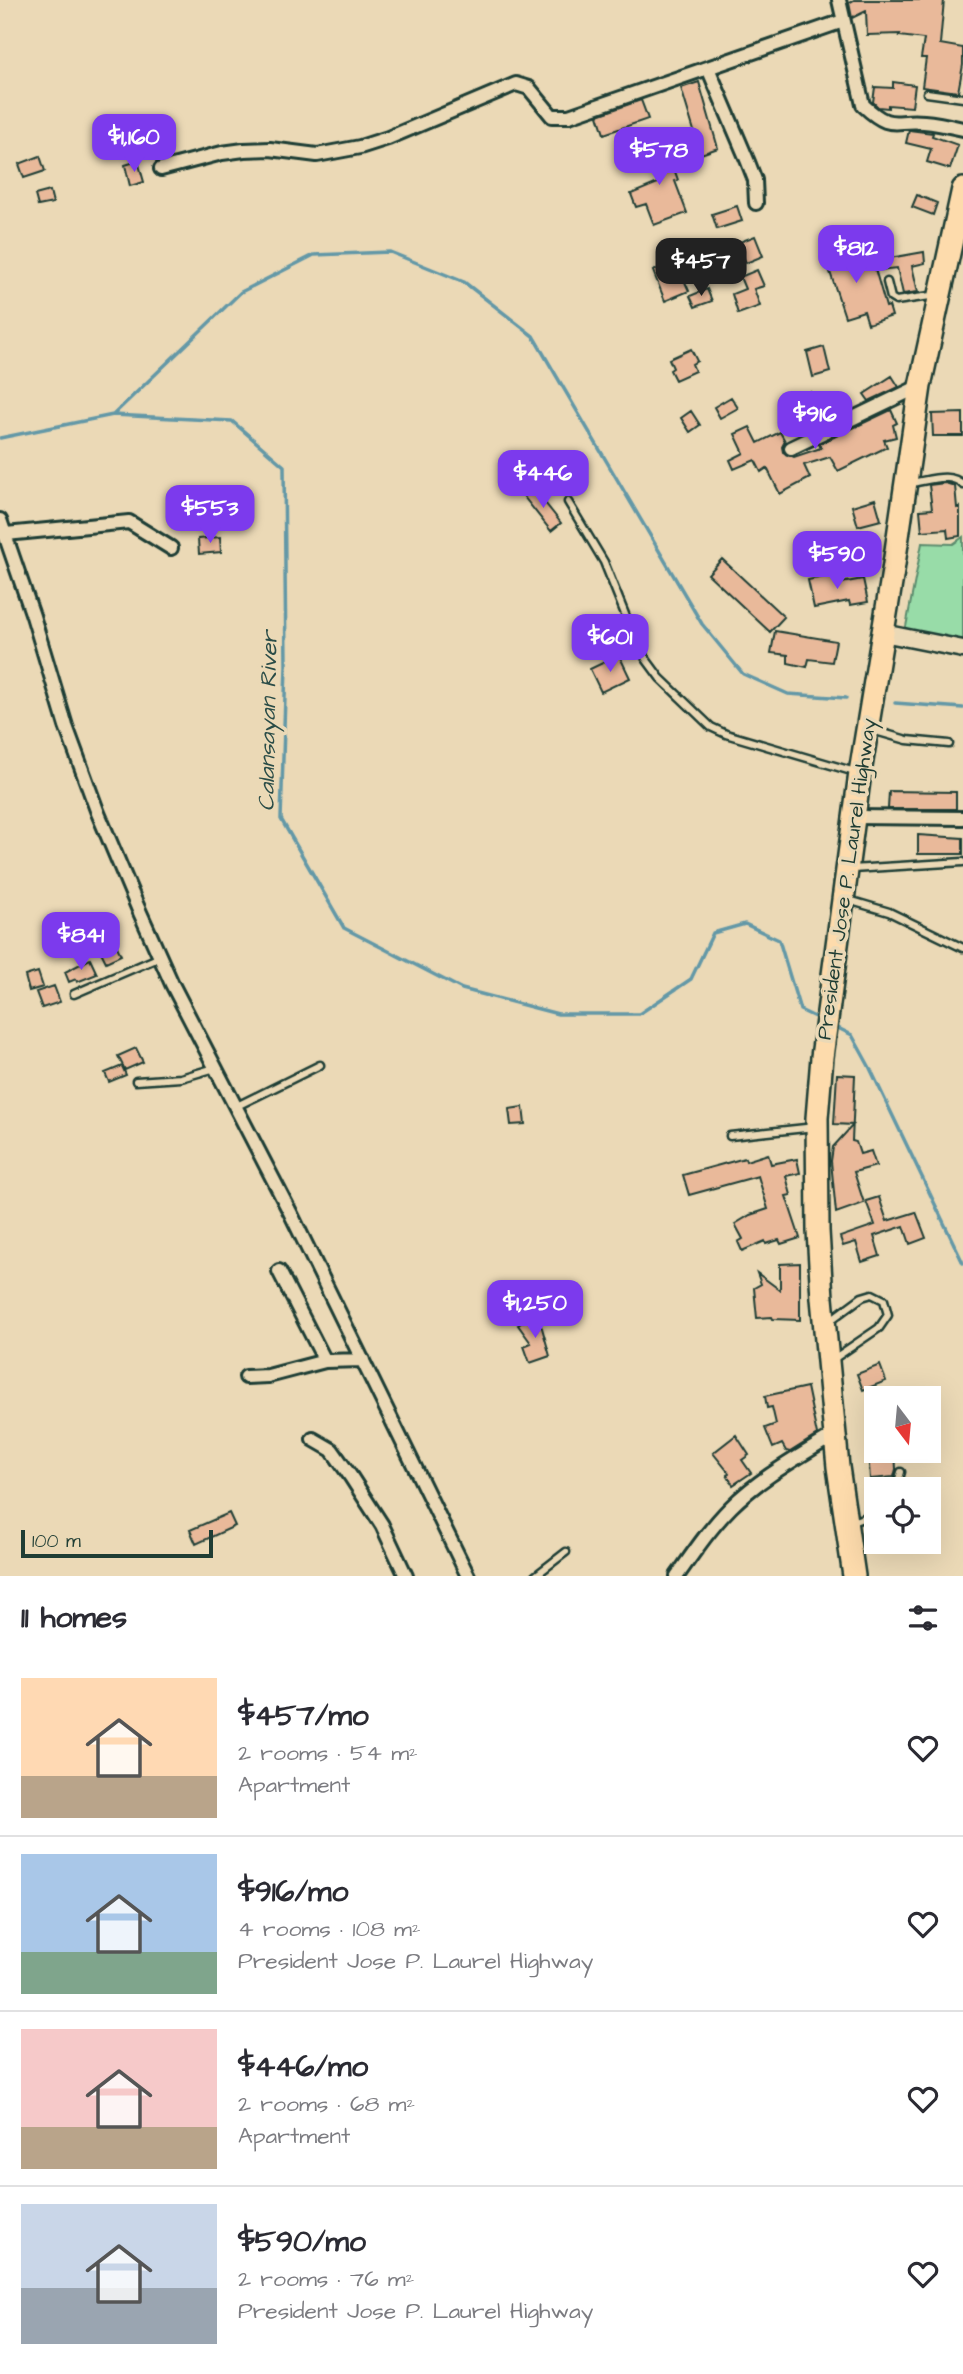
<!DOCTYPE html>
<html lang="en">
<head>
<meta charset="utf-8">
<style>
	:root { --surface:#fff; --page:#f2f2f3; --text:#2b2b33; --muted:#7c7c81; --line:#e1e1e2; --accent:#7c3aed }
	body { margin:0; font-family:"Architects Daughter",sans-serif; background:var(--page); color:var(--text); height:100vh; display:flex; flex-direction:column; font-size:26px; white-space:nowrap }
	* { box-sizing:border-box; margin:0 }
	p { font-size:23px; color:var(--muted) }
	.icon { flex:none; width:38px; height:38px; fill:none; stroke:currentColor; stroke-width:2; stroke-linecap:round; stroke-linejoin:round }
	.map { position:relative; height:1576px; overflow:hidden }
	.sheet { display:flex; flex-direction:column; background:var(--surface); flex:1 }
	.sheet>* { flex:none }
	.needle { width:46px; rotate:164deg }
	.tools { position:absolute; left:864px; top:1386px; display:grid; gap:14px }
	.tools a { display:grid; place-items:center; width:77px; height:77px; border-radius:0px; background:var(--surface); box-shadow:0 7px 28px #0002; font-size:35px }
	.scale { position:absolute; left:21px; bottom:18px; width:192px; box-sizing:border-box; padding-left:7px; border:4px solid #1f3d34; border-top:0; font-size:19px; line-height:24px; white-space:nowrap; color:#1f3d34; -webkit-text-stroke:5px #ebd9b6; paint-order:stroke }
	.price { position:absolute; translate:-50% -60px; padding:0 16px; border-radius:14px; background:var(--accent); color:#fff; font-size:23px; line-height:46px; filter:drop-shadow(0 2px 4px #0008) }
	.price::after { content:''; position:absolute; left:50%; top:42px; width:21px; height:16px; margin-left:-10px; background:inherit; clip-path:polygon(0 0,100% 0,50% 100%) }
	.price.current { background:#222; color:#fff }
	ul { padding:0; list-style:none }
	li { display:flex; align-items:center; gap:21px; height:175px; padding:0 21px }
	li+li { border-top:2px solid var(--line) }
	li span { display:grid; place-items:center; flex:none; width:196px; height:140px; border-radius:0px; color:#555 }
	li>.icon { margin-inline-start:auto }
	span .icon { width:84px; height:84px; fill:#fffc; stroke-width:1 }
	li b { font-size:30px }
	h2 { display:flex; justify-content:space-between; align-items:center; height:84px; padding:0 21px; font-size:30px }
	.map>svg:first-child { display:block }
</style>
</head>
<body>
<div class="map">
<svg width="963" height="1576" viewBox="0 0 963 1576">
	<rect width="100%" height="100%" fill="#ebd9b6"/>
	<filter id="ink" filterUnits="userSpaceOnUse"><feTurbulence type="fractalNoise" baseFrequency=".0143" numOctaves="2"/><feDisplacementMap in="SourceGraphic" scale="14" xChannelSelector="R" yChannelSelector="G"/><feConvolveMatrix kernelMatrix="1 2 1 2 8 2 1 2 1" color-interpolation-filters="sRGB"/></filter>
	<g filter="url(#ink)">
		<path fill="#98dca8" stroke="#5c8c6e" stroke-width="2" d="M963 537V642L905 632 922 543 953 544Z"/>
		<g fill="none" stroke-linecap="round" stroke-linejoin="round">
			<path stroke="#6398a7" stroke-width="3.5" d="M113 415 241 292 314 255 390 252 464 282 533 336 702 624 743 674 788 694 846 698
				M0 438 113 415 232 421 284 466 286 666 281 819 344 928 462 989 558 1014H639L691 979 713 933 745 924 779 940 800 1010 821 1020
				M895 703 963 708
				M834 1026 852 1035 869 1066 963 1263"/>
		</g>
		<path fill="#e9b99a" stroke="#1f3d34" stroke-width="2" d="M854 0H944L940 44 963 48V65L958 92 922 87 926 58H921L924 39 899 36 900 34 867 35 866 11 852 18 849 3Z
			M699 82 718 148 701 154 681 88Z
			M893 82 915 85 912 107 888 105V108L878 107 873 102 875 87 893 88Z
			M641 100 648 119 604 134 598 115Z
			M909 130 933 133 932 136 958 145 950 169 927 162 931 149 906 143Z
			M662 143 668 172 674 169 678 180 675 181 687 213 654 225 646 204 636 207 631 194 658 183 652 165 640 168 636 148Z
			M40 156 45 171 24 178 19 164Z
			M138 161 144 182 130 186 125 165Z
			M50 191 53 203 38 206 35 195Z
			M917 195 937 203 933 215 912 207Z
			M737 206 742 221 717 229 712 214Z
			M755 236 763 256 746 263 737 243Z
			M850 243 856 264 873 262 886 307 889 306 892 316 868 324 864 311 845 317 823 251Z
			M924 252 925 263 912 266 918 292 903 294 897 268 879 270 878 260Z
			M676 261 689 291 665 301 653 271Z
			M757 270 764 286 754 289 760 306 738 314 732 294 745 289 740 277Z
			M707 289 712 301 695 307 690 296Z
			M824 347 830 372 813 377 807 352Z
			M691 349 697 361 692 364 695 371 675 380 670 370 673 368 669 359Z
			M892 376 899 387 869 401 864 394Z
			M810 392 814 404 788 413 783 400Z
			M731 397 738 408 720 418 714 407Z
			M891 410 897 423 893 425 896 437 884 440 887 447 838 471 830 457 804 465 810 478 780 494 767 468 761 472 755 460 734 469 730 460 744 453 735 434 750 427 758 443 780 432 785 441 782 447 783 452 794 457 821 448 819 444Z
			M691 411 700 425 690 432 681 418Z
			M963 413V436H933L932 414Z
			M945 483 955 486 957 508 960 507V536L948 538 947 529 922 531 920 510 932 509 929 485Z
			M534 489 561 523 551 531 524 497Z
			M875 499 881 520 858 526 852 506Z
			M220 537 221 552 199 554 198 539Z
			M722 559 784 617 770 632 708 574Z
			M839 574 841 583 863 579 868 602 850 605 849 601 814 608 808 580Z
			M775 631 836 641 832 662 809 659 807 667 788 663V655L771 653Z
			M619 655 630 678 601 692 590 669Z
			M889 791 956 792V809H888Z
			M918 835 963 838V854H918Z
			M114 940 121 955 106 962 99 948Z
			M90 959 97 974 77 982 76 979 69 982 65 972Z
			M38 972 43 987 29 991 25 976Z
			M54 986 60 1002 42 1008 36 992Z
			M136 1048 143 1062 125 1070 118 1056Z
			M122 1066 126 1075 109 1082 105 1073Z
			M837 1074 855 1075 852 1141 856 1142 860 1154 871 1151 876 1166 854 1172 864 1203 836 1213 831 1161 833 1147 853 1125 834 1124Z
			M523 1107 525 1124 511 1125 509 1109Z
			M768 1154 771 1164 797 1159 800 1173 786 1176 791 1195 786 1196 800 1238 781 1244 779 1240 766 1244 765 1241 742 1251 738 1242 743 1239 735 1224 750 1215 768 1209 758 1176 689 1195 683 1175 745 1158 746 1161Z
			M879 1197 887 1221 916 1212 926 1238 910 1244 904 1226 874 1236 880 1256 862 1262 856 1242 843 1246 840 1237 875 1225 866 1201Z
			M800 1263V1320L773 1319 772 1317 757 1318 754 1288 761 1284 757 1273 780 1290V1264Z
			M533 1315 542 1328 550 1356 530 1363 524 1346 531 1343 518 1325Z
			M880 1365 886 1381 863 1390 857 1374Z
			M807 1387 817 1435 790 1452 786 1451 782 1444 773 1448 765 1428 776 1424 772 1407 767 1408 765 1396Z
			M736 1435 749 1455 742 1460 751 1473 733 1485 727 1475 729 1473 713 1453Z
			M868 1451H895L896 1469 894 1477 870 1479Z
			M229 1513 235 1526 196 1544 190 1530Z"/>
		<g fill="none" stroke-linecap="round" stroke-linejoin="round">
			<g stroke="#1f3d34" stroke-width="11">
				<path id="lane" d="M927 93 963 98
					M887 282 891 298 896 301 937 295
					M911 483C927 481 951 471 963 485
					M568 502 604 562 637 644 646 659 660 678 711 727 726 734 855 772
					M872 730 907 740 949 744
					M852 869 963 862
					M845 899 889 912 963 948
					M74 994 160 957
					M136 1081 181 1078 215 1068
					M237 1106 320 1065
					M730 1136 815 1127
					M828 1322 862 1297 872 1294 884 1300 888 1315 879 1328 832 1360
					M896 1489 901 1472
					M849 1523 877 1513
					M535 1576 566 1552"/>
			</g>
			<g stroke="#1f3d34" stroke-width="18">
				<path id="street" d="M839 0 863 105C892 132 893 119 924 122 937 123 950 126 963 129
					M708 68 748 162 755 180 756 203
					M161 169 222 153 244 150 270 149 317 155 360 147 388 138 516 84 529 88 552 116H569L843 21
					M791 448 920 386
					M0 520 33 616 66 726 98 813 138 908 172 984 290 1212 468 1576
					M6 534 129 522 171 548
					M854 817 963 818
					M279 1271 325 1361 363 1360
					M246 1377 268 1376 325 1361
					M313 1439 332 1450 351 1477 382 1525 406 1576
					M677 1576C694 1552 710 1528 731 1507 761 1477 799 1457 834 1435"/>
			</g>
			<g stroke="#1f3d34" stroke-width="21">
				<path id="secondary" d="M883 633 963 649"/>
			</g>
			<g stroke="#1f3d34" stroke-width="26">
				<path id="highway" d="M854 1576 838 1467 822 1298 818 1231 817 1118 822 1057 860 773 893 571 920 386 963 189"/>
			</g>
			<use href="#lane" stroke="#ebd9b6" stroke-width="6"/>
			<use href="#street" stroke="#ebd9b6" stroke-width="12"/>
			<use href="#secondary" stroke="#ebd9b6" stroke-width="16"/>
			<use href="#highway" stroke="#fddbac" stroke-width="21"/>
		</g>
	</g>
	<g text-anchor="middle" stroke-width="7" stroke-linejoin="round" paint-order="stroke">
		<g font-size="21" fill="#1f3d34" stroke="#ebd9b6">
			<text transform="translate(846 879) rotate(-82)" y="7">President Jose P. Laurel Highway</text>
		</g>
		<g font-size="23" font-style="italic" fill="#2a4c47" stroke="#ebd9b6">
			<text transform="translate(267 721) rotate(-89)" y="8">Calansayan River</text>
		</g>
	</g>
</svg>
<div class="tools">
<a><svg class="needle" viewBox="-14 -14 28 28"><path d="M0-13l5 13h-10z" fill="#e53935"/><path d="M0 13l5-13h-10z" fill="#7c7c81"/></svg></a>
<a><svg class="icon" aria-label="locate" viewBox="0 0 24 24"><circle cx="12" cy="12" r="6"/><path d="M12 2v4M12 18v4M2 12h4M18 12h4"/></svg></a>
</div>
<div class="scale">100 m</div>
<b class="price" style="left:134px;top:174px">$1,160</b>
<b class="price" style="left:659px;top:187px">$578</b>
<b class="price" style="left:856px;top:285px">$812</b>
<b class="price current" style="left:701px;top:298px">$457</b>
<b class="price" style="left:815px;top:451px">$916</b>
<b class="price" style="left:543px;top:510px">$446</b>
<b class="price" style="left:210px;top:545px">$553</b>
<b class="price" style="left:837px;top:591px">$590</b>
<b class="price" style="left:610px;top:674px">$601</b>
<b class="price" style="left:81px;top:972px">$841</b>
<b class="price" style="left:535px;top:1340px">$1,250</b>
</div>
<section class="sheet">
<h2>11 homes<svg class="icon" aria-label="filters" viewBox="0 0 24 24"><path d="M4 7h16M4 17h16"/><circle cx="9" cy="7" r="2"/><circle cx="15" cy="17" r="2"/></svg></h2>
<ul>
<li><span style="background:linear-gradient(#ffd9b3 70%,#b9a48a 0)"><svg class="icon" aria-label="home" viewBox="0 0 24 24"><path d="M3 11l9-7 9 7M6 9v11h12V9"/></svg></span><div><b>$457/mo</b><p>2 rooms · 54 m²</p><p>Apartment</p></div><svg class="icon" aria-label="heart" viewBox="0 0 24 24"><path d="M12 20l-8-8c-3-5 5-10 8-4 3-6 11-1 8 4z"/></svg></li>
<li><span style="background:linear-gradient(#a9c7e8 70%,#7fa58c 0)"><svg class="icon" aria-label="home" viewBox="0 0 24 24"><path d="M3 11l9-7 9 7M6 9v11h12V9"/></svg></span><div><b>$916/mo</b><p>4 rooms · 108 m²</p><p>President Jose P. Laurel Highway</p></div><svg class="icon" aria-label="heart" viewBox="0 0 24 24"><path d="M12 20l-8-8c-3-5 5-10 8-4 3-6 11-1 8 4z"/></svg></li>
<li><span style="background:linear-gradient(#f6c9c9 70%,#b9a48a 0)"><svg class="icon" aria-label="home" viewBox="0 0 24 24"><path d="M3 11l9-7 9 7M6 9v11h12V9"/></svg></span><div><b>$446/mo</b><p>2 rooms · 68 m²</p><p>Apartment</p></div><svg class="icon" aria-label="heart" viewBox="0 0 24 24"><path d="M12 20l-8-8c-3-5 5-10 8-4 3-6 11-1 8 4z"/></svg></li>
<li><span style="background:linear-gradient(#c9d6e8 60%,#9aa5b1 0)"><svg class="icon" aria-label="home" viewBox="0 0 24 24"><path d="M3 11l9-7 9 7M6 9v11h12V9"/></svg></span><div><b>$590/mo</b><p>2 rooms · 76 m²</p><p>President Jose P. Laurel Highway</p></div><svg class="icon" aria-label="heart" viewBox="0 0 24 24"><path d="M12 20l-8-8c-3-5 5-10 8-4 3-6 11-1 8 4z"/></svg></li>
</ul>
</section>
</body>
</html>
